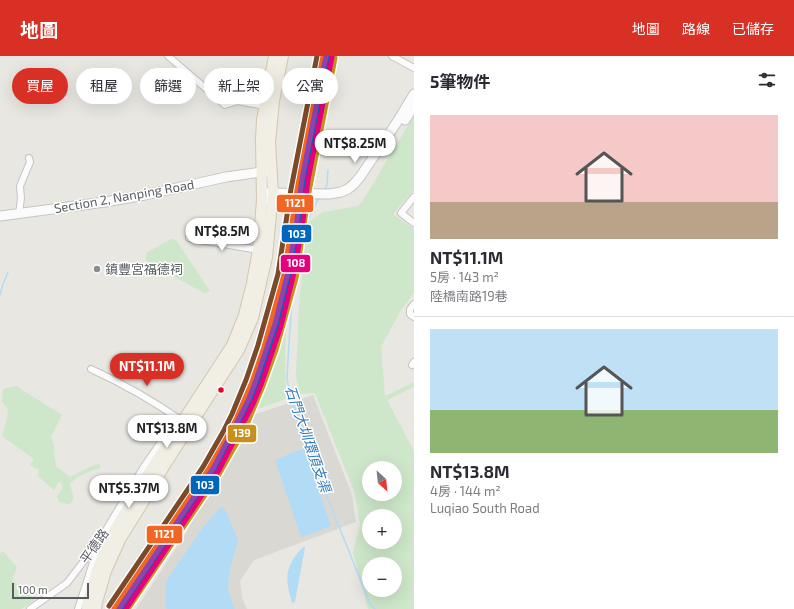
<!DOCTYPE html>
<html lang="zh-TW">
<head>
<meta charset="utf-8">
<style>
	:root { --surface:#fff; --page:#f7f7f7; --text:#2b2b33; --muted:#7c7c81; --line:#e1e1e2; --accent:#d93025 }
	body { margin:0; font-family:"Exo 2","Noto Sans TC",sans-serif; background:var(--page); color:var(--text); height:100vh; display:flex; flex-direction:column; font-size:15px; white-space:nowrap }
	* { box-sizing:border-box; margin:0 }
	p { font-size:13px; color:var(--muted) }
	.icon { flex:none; width:22px; height:22px; fill:none; stroke:currentColor; stroke-width:2; stroke-linecap:round; stroke-linejoin:round }
	.map { position:relative; flex:1; overflow:hidden }
	.side { display:flex; flex-direction:column; background:var(--surface); width:380px }
	.side>* { flex:none }
	.top-card { position:absolute; left:12px; top:12px; width:342px; height:36px; display:flex; gap:8px }
	.needle { width:26px; rotate:153deg }
	.tools { position:absolute; left:362px; top:405px; display:grid; gap:8px }
	.tools a { display:grid; place-items:center; width:40px; height:40px; border-radius:50%; background:var(--surface); box-shadow:0 4px 16px #0002; font-size:20px }
	.scale { position:absolute; left:12px; bottom:10px; width:77px; box-sizing:border-box; padding-left:4px; border:2px solid #575c61; border-top:0; font-size:11px; line-height:14px; white-space:nowrap; color:#575c61; -webkit-text-stroke:3px #fff; paint-order:stroke }
	.price { position:absolute; translate:-50% -34px; padding:0 9px; border-radius:14px; background:#fff; color:#222; font-size:13px; line-height:26px; filter:drop-shadow(0 1px 2px #0008) }
	.price::after { content:''; position:absolute; left:50%; top:24px; width:12px; height:9px; margin-left:-6px; background:inherit; clip-path:polygon(0 0,100% 0,50% 100%) }
	.price.selected { background:var(--accent); color:#fff }
	ul { padding:0; list-style:none }
	li { display:grid; align-content:center; gap:8px; height:212px; padding:0 16px }
	li+li { border-top:1px solid var(--line) }
	li span { display:grid; place-items:center; height:124px; border-radius:0px; color:#555 }
	li>.icon { margin-inline-start:auto }
	span .icon { width:72px; height:72px; fill:#fffc; stroke-width:1 }
	li b { font-size:17px }
	h2 { display:flex; justify-content:space-between; align-items:center; height:48px; padding:0 16px; font-size:17px }
	.chip { padding:0 14px; border-radius:18px; background:var(--surface); box-shadow:0 4px 16px #0002; font-size:14px; line-height:36px }
	.chip.selected { background:var(--accent); color:#fff }
	header { display:flex; align-items:center; gap:24px; box-sizing:border-box; height:56px; padding:0 20px; background:var(--accent); color:#fff }
	header strong { font-size:19px }
	nav { display:flex; gap:22px; margin-inline-start:auto; font-size:14px }
	main { display:flex; flex:1; min-height:0 }
	.map>svg:first-child { display:block }
</style>
</head>
<body>
<header>
<strong>地圖</strong>
<nav><a>地圖</a><a>路線</a><a>已儲存</a></nav>
</header>
<main>
<div class="map">
<svg width="414" height="553" viewBox="0 0 414 553">
	<rect width="100%" height="100%" fill="#e8e7e2"/>
	<path fill="#d9d8d3" d="M313 339 352 439 356 466 254 504 240 525 242 542 247 553H136L184 480 250 360Z"/>
	<path fill="#cee7ca" fill-rule="evenodd" d="M414 60V134L393 158 414 173V237L401 254 381 291 385 340 414 326V331L387 344 414 395V553H368L353 497 360 468 354 435 315 337 300 338 296 320 299 250 307 167 323 156 358 150 362 146 410 66ZM369 412H395V438H369ZM369 460H395V486H369ZM369 508H395V534H369Z
		M171 183 176 184 210 235 206 238 146 206V197Z
		M289 226 285 296 286 343 255 354Z
		M16 330 62 359 51 381 54 389 55 404 56 410 70 421 94 409 100 408V412C89 416 77 419 70 428 71 434 74 438 73 444L70 448 61 447 58 445 57 440 62 433 61 425 58 427 54 434 38 420 39 414 30 409 34 403 2 380 7 364 8 356 7 352 2 346 3 333Z
		M3 495 17 511 12 524 35 544 21 553H0V498Z"/>
	<path fill="#b2dcf6" d="M304 392 331 470 301 481 275 404Z
		M223 451 228 459 238 485 229 517 228 535 235 553H167L166 552 165 527 203 471 220 452Z
		M303 491H305L295 546 292 547C285 522 284 511 303 491Z"/>
	<g fill="none" stroke-linecap="round" stroke-linejoin="round">
		<path stroke="#b2dcf6" stroke-width="1.5" d="M324 135 327 129 328 114
			M320 141 316 147 301 179 293 229 289 286 287 323 291 342 324 433 370 548 375 553
			M0 239 3 228 8 216"/>
		<g stroke="#c4c4c3" stroke-width="8">
			<path id="street" d="M168 0 225 49 238 45 265 50
				M392 0 414 12
				M414 141 401 157 414 167
				M19 158 21 142 20 130 30 106 29 102
				M189 182 258 194
				M414 248 410 253V258L414 261
				M412 309 414 306
				M91 313C124 328 155 346 185 367
				M30 553 67 527 100 484 143 412 170 373 179 367
				M78 553 99 488"/>
		</g>
		<g stroke="#c4c5c4" stroke-width="11">
			<path id="secondary" d="M405 64 414 50
				M266 137 329 138 341 136 348 133 354 128 360 121 397 66 414 38
				M266 145 309 144
				M0 160 105 146 145 139 226 121 268 115"/>
		</g>
		<g stroke="#d3c7ad" stroke-width="12">
			<path id="primary" d="M87 553 88 544 97 514 111 480 157 404 232 289 244 259 252 227 258 194 262 144 261 83 262 64 274 0
				M96 553 97 546 106 515 121 482 141 450 165 409 239 294 253 262 267 201 273 137 270 86 274 45 283 0"/>
		</g>
		<use href="#street" stroke="#fcfbfb" stroke-width="6"/>
		<use href="#secondary" stroke="#fcfbfb" stroke-width="9"/>
		<use href="#primary" stroke="#f1efe5" stroke-width="10"/>
		<g stroke="#fff" stroke-width="8">
			<path id="rail-1" d="M114 553 208 414 228 379 237 361 252 326 264 291 284 219 297 134 323 0"/>
		</g>
		<g stroke="#fff" stroke-width="8">
			<path id="rail-2" d="M121 553 213 417 233 382 242 364 258 328 270 293 290 221 303 135 329 1"/>
		</g>
		<g stroke="#fff" stroke-width="8">
			<path id="rail-3" d="M109 550 203 411 223 376 232 358 246 324 258 289 278 218 291 133 317 0"/>
		</g>
		<g stroke="#fff" stroke-width="8">
			<path id="rail-4" d="M128 553 218 420 238 385 248 366 263 330 276 294 296 222 309 136 335 2"/>
		</g>
		<g stroke="#fff" stroke-width="8">
			<path id="rail-5" d="M119 553 214 411 248 345 255 327 275 268 287 220 296 172 302 123 326 0"/>
		</g>
		<g stroke="#fff" stroke-width="8">
			<path id="rail-6" d="M126 553 219 414 253 348 261 329 281 270 293 221 302 173 308 124 332 1"/>
		</g>
		<use href="#rail-1" stroke="#f26522" stroke-width="5"/>
		<use href="#rail-2" stroke="#0065bd" stroke-width="5"/>
		<use href="#rail-3" stroke="#7a4b2a" stroke-width="5"/>
		<use href="#rail-4" stroke="#c7901d" stroke-width="5"/>
		<use href="#rail-5" stroke="#8e44ad" stroke-width="5"/>
		<use href="#rail-6" stroke="#e5007d" stroke-width="5"/>
	</g>
	<circle fill="#8a8d8e" stroke="#fff" stroke-width="1.5" cx="97" cy="213" r="4"/>
	<circle fill="#e4002b" stroke="#fff" stroke-width="1.5" cx="221" cy="334" r="3.5"/>
	<g text-anchor="middle" stroke-width="3" stroke-linejoin="round" paint-order="stroke">
		<g font-size="13" fill="#575c61" stroke="#fff">
			<text transform="translate(124 140) rotate(-10)" y="5">Section 2, Nanping Road</text>
			<text transform="translate(94 490) rotate(-55)" y="5">平德路</text>
		</g>
		<g font-size="13" fill="#575c61" stroke="#fff" text-anchor="start">
			<text x="105" y="218">鎮豐宮福德祠</text>
		</g>
		<g font-size="14" font-style="italic" fill="#3179b8" stroke="#fff">
			<text transform="translate(308 383) rotate(71)" y="5">石門大圳環頂支渠</text>
		</g>
	</g>
	<g stroke="#fff" stroke-width="1.5">
		<rect x="276" y="138" width="38" height="19" rx="4" fill="#f26522"/>
		<rect x="281" y="168" width="31" height="19" rx="4" fill="#0065bd"/>
		<rect x="280" y="198" width="31" height="19" rx="4" fill="#e5007d"/>
		<rect x="227" y="368" width="30" height="19" rx="4" fill="#c7901d"/>
		<rect x="190" y="419" width="30" height="20" rx="4" fill="#0065bd"/>
		<rect x="146" y="469" width="37" height="19" rx="4" fill="#f26522"/>
	</g>
	<g font-size="11" text-anchor="middle" font-weight="bold" fill="#fff">
		<text x="295" y="151">1121</text>
		<text x="297" y="182">103</text>
		<text x="296" y="211">108</text>
		<text x="242" y="381">139</text>
		<text x="205" y="433">103</text>
		<text x="164" y="482">1121</text>
	</g>
</svg>
<div class="tools">
<a><svg class="needle" viewBox="-14 -14 28 28"><path d="M0-13l5 13h-10z" fill="#e53935"/><path d="M0 13l5-13h-10z" fill="#7c7c81"/></svg></a>
<a>+</a>
<a>−</a>
</div>
<div class="scale">100 m</div>
<b class="price" style="left:355px;top:108px">NT$8.25M</b>
<b class="price" style="left:222px;top:196px">NT$8.5M</b>
<b class="price selected" style="left:147px;top:331px">NT$11.1M</b>
<b class="price" style="left:167px;top:393px">NT$13.8M</b>
<b class="price" style="left:129px;top:453px">NT$5.37M</b>
<div class="top-card">
<a class="chip selected">買屋</a>
<a class="chip">租屋</a>
<a class="chip">篩選</a>
<a class="chip">新上架</a>
<a class="chip">公寓</a>
</div>
</div>
<section class="side">
<h2>5筆物件<svg class="icon" aria-label="filters" viewBox="0 0 24 24"><path d="M4 7h16M4 17h16"/><circle cx="9" cy="7" r="2"/><circle cx="15" cy="17" r="2"/></svg></h2>
<ul>
<li><span style="background:linear-gradient(#f6c9c9 70%,#b9a48a 0)"><svg class="icon" aria-label="home" viewBox="0 0 24 24"><path d="M3 11l9-7 9 7M6 9v11h12V9"/></svg></span><div><b>NT$11.1M</b><p>5房 · 143 m²</p><p>陸橋南路19巷</p></div></li>
<li><span style="background:linear-gradient(#bfe0f5 65%,#8fb573 0)"><svg class="icon" aria-label="home" viewBox="0 0 24 24"><path d="M3 11l9-7 9 7M6 9v11h12V9"/></svg></span><div><b>NT$13.8M</b><p>4房 · 144 m²</p><p>Luqiao South Road</p></div></li>
</ul>
</section>
</main>
</body>
</html>
